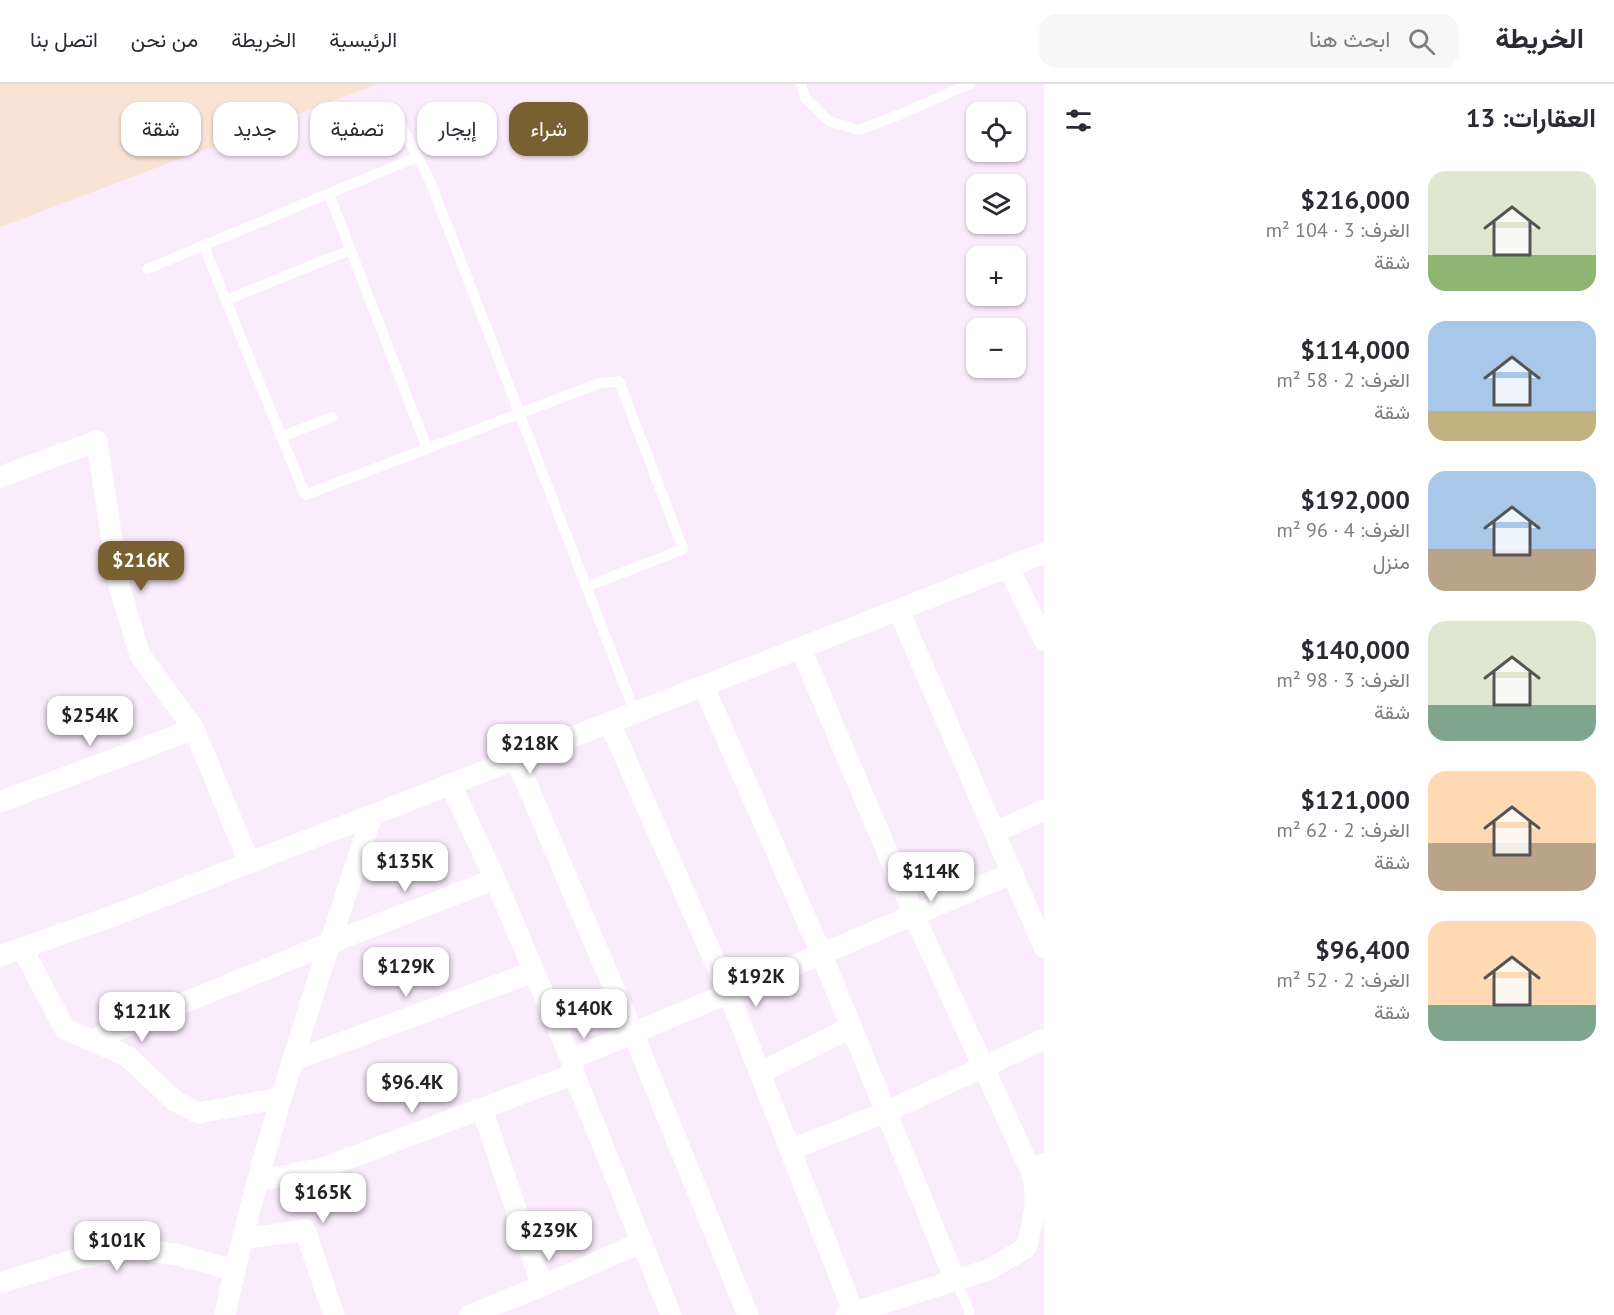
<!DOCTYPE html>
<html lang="ar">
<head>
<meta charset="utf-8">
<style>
	:root { --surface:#fff; --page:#f7f7f7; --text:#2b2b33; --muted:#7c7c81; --line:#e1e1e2; --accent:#796031 }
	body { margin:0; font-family:"PT Sans",Vazirmatn,sans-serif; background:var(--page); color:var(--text); direction:rtl; height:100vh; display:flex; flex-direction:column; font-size:22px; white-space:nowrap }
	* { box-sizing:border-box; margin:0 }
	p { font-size:20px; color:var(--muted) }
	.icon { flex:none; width:33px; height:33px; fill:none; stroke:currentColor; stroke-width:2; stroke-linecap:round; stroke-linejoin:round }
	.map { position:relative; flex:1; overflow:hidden; direction:ltr }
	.side { display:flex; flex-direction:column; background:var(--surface); width:570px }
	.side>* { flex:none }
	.top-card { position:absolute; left:18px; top:18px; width:570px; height:54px; direction:rtl; display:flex; gap:12px }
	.buttons { position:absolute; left:966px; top:18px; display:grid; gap:12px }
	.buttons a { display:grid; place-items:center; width:60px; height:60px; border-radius:12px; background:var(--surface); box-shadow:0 2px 4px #0004; font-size:30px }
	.price { position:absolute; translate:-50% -51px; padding:0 14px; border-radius:12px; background:#fff; color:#222; font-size:20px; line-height:39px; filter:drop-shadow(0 2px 3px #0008) }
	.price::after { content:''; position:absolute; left:50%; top:36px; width:18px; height:14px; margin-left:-9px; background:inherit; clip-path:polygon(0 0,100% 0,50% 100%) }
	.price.selected { background:var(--accent); color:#fff }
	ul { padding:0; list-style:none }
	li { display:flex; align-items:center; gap:18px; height:150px; padding:0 18px }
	li span { display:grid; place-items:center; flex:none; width:168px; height:120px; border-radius:18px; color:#555 }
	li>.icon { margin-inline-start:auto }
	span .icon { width:72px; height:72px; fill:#fffc; stroke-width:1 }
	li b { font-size:26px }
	h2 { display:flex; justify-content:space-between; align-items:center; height:72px; padding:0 18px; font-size:26px }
	.chip { padding:0 21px; border-radius:18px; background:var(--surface); box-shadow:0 2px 4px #0004; font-size:21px; line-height:54px }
	.chip.selected { background:var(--accent); color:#fff }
	header { display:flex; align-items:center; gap:36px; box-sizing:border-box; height:84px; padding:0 30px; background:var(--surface); border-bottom:2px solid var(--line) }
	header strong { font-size:28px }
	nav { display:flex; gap:33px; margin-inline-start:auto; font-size:21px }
	.search { width:420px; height:54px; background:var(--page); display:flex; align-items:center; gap:15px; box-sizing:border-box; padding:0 21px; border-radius:18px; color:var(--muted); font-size:22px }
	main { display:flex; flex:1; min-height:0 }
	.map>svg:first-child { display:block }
</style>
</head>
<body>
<header>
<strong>الخريطة</strong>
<div class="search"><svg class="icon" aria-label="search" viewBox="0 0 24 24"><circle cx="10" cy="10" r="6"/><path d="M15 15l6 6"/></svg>ابحث هنا</div>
<nav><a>الرئيسية</a><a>الخريطة</a><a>من نحن</a><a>اتصل بنا</a></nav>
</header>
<main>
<section class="side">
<h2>العقارات: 13<svg class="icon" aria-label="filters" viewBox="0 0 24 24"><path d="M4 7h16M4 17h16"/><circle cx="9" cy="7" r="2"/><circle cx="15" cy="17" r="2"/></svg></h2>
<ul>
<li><span style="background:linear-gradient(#dfe7d0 70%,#8fb573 0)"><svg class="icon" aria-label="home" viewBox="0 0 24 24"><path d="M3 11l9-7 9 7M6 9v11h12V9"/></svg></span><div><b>$216,000</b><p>الغرف: 3 · 104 m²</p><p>شقة</p></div></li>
<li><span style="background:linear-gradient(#a9c7e8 75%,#c2b280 0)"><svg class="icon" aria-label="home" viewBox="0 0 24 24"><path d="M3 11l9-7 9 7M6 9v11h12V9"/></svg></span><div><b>$114,000</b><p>الغرف: 2 · 58 m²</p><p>شقة</p></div></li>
<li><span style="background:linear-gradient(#a9c7e8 65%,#b9a48a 0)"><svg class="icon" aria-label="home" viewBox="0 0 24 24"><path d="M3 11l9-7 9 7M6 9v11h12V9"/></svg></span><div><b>$192,000</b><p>الغرف: 4 · 96 m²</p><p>منزل</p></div></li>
<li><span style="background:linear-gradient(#dfe7d0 70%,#7fa58c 0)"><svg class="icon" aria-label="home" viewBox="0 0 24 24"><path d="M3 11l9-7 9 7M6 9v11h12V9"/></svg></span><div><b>$140,000</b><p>الغرف: 3 · 98 m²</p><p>شقة</p></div></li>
<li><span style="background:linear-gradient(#ffd9b3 60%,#b9a48a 0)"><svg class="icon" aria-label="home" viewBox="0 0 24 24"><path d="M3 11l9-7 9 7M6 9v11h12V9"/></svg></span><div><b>$121,000</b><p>الغرف: 2 · 62 m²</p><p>شقة</p></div></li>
<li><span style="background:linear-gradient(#ffd9b3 70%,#7fa58c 0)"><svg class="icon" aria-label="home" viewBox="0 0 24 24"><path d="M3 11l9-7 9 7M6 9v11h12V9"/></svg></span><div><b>$96,400</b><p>الغرف: 2 · 52 m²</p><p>شقة</p></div></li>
</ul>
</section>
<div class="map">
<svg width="1044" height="1231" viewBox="0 0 1044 1231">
	<rect width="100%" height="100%" fill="#fbecfd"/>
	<path fill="#f8e3d5" d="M0 0H378L0 143Z"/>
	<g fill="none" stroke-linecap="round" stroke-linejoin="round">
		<path stroke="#fff" stroke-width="10" d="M801 0 805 14 829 37 859 46 901 30 970 0
			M393 26 430 97 635 629
			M329 110 427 364
			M204 162 305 411 597 300 619 297 683 465 586 503
			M147 185 417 73
			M226 216 350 166
			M281 353 332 333
			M955 1196 969 1226V1231"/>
		<path stroke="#fff" stroke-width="21" d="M0 393 97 357 119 502 140 571 194 645 249 778
			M1008 483 1044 556
			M899 527 1044 863
			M801 565 914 831 1031 1087
			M704 603 821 869 955 1196
			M610 639 729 910 854 1229
			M516 675 633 949 748 1231
			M451 701 495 795 571 975 574 990 671 1231
			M0 718 194 645
			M995 748 1044 726
			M22 864 65 945 127 972 175 1017 198 1029 280 1014
			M0 872 113 832 1044 469
			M93 956 330 859 495 795
			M571 975C719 914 865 851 1013 789
			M292 977 533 888
			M760 989 852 943
			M482 1025 542 1202
			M790 1066 886 1028 1044 955
			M257 1097 323 1084 574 990
			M243 1155 305 1146 334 1231
			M0 1199 77 1175 135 1165 179 1171 234 1186
			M225 1231C261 1061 318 896 372 731
			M470 1231 542 1202 642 1158
			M846 1231 988 1186 1026 1164C1033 1138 1040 1114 1031 1087L1044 1080"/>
	</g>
</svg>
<div class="buttons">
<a><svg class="icon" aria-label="locate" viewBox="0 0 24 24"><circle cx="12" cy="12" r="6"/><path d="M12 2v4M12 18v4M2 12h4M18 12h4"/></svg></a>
<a><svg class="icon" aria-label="layers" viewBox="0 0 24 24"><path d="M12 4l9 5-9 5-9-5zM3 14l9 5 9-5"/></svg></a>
<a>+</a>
<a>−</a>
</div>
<b class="price selected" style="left:141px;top:508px">$216K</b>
<b class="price" style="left:90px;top:663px">$254K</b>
<b class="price" style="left:530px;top:691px">$218K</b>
<b class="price" style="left:405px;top:809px">$135K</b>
<b class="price" style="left:931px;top:819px">$114K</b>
<b class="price" style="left:406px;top:914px">$129K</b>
<b class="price" style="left:756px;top:924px">$192K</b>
<b class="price" style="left:584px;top:956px">$140K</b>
<b class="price" style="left:142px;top:959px">$121K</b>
<b class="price" style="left:412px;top:1030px">$96.4K</b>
<b class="price" style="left:323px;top:1140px">$165K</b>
<b class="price" style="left:549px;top:1178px">$239K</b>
<b class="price" style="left:117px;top:1188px">$101K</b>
<div class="top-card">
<a class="chip selected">شراء</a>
<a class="chip">إيجار</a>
<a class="chip">تصفية</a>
<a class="chip">جديد</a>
<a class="chip">شقة</a>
</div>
</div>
</main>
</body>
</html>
